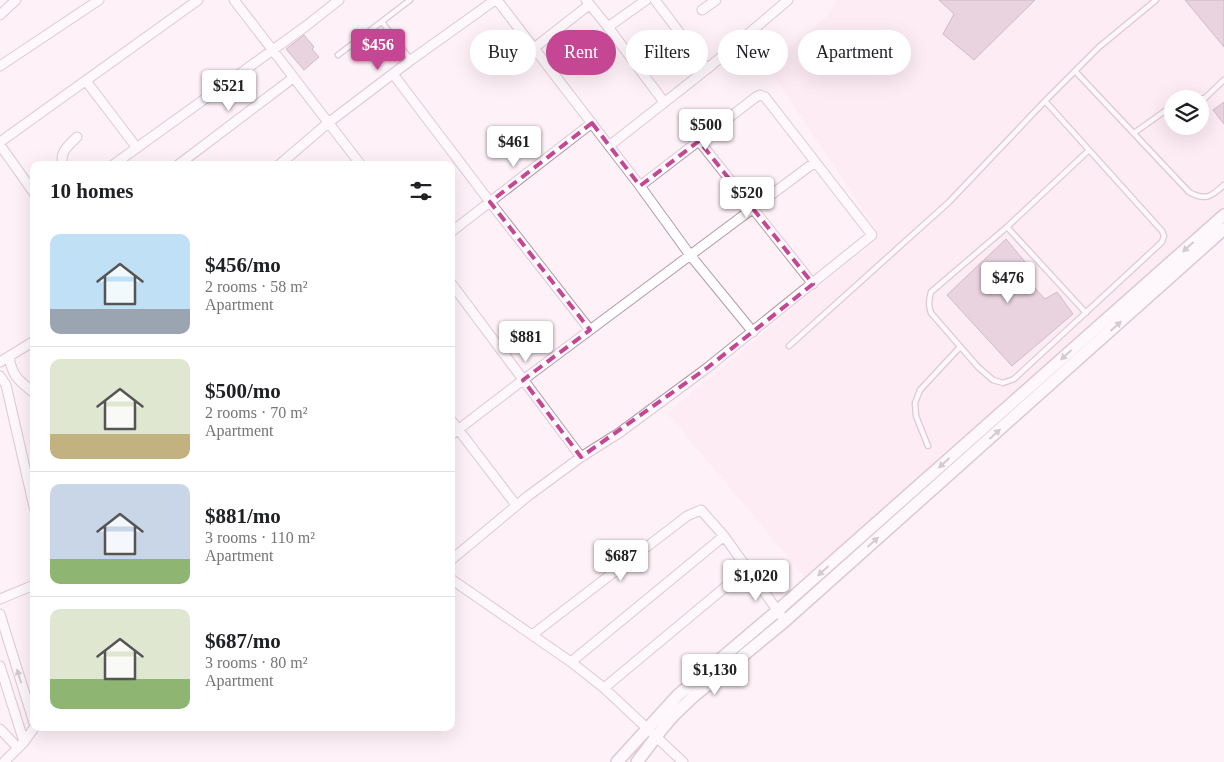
<!DOCTYPE html>
<html lang="en">
<head>
<meta charset="utf-8">
<style>
	:root { --surface:#fff; --page:#f6f6f6; --text:#202124; --muted:#757577; --line:#e0e0e0; --accent:#c54692 }
	body { margin:0; font-family:"Times New Roman",serif; background:var(--page); color:var(--text); height:100vh; display:flex; flex-direction:column; font-size:19px; white-space:nowrap }
	* { box-sizing:border-box; margin:0 }
	p { font-size:16px; color:var(--muted) }
	.icon { flex:none; width:28px; height:28px; fill:none; stroke:currentColor; stroke-width:2; stroke-linecap:round; stroke-linejoin:round }
	.map { position:relative; flex:1; overflow:hidden }
	.panel { position:absolute; left:30px; top:161px; width:425px; height:570px; display:flex; flex-direction:column; background:var(--surface); border-radius:10px; box-shadow:0 5px 20px #0002 }
	.panel>* { flex:none }
	.guide { position:absolute; left:470px; top:30px; width:475px; height:45px; display:flex; gap:10px }
	.fabs { position:absolute; left:1164px; top:90px; display:grid; gap:10px }
	.fabs a { display:grid; place-items:center; width:45px; height:45px; border-radius:50%; background:var(--surface); box-shadow:0 5px 20px #0002; font-size:25px }
	.price { position:absolute; translate:-50% -42px; padding:0 11px; border-radius:5px; background:#fff; color:#222; font-size:16px; line-height:32px; filter:drop-shadow(0 1px 2px #0008) }
	.price::after { content:''; position:absolute; left:50%; top:30px; width:15px; height:11px; margin-left:-8px; background:inherit; clip-path:polygon(0 0,100% 0,50% 100%) }
	.price.on { background:var(--accent); color:#fff }
	ul { padding:0; list-style:none }
	li { display:flex; align-items:center; gap:15px; height:125px; padding:0 20px }
	li+li { border-top:1px solid var(--line) }
	li span { display:grid; place-items:center; flex:none; width:140px; height:100px; border-radius:10px; color:#555 }
	li>.icon { margin-inline-start:auto }
	span .icon { width:60px; height:60px; fill:#fffc; stroke-width:1 }
	li b { font-size:21px }
	h2 { display:flex; justify-content:space-between; align-items:center; height:60px; padding:0 20px; font-size:21px }
	.chip { padding:0 18px; border-radius:22px; background:var(--surface); box-shadow:0 5px 20px #0002; font-size:18px; line-height:45px }
	.chip.on { background:var(--accent); color:#fff }
	.map>svg:first-child { display:block }
</style>
</head>
<body>
<div class="map">
<svg width="1224" height="762" viewBox="0 0 1224 762">
	<rect width="100%" height="100%" fill="#fef1f7"/>
	<path fill="#fee7f2" fill-rule="evenodd" d="M837 0H1224V208L812 586 667 413 880 236 767 66 827 16ZM1172 99H1200V126H1172Z"/>
	<path fill="#ceb0bf" stroke="#967a88" d="M939 0H1035L974 60 943 34 954 14Z
		M1185 0H1224V47Z
		M304 35 314 47 312 49 319 57 304 70 286 49Z
		M1224 102V124L1213 110Z
		M1006 239 1031 269 1023 275 1045 299 1057 292 1073 314 1012 366 947 295Z"/>
	<g fill="none" stroke-linecap="round" stroke-linejoin="round">
		<g stroke="#b799a8" stroke-width="7">
			<path id="service" d="M382 22 411 60
				M338 55 410 0
				M1075 71 1189 192C1205 201 1211 197 1224 185
				M1200 99 1205 98 1224 80
				M1045 101 1162 231 1164 236 1162 242 1014 379 1003 383 993 380 978 367 931 313C928 305 929 300 931 292L1007 227 1089 150
				M1134 133 1172 106
				M1007 227 1086 313
				M789 346 949 202 1045 101 1099 47 1156 0
				M928 446 916 416 915 403 920 390 960 347"/>
		</g>
		<g stroke="#b799a8" stroke-width="11">
			<path id="minor" d="M234 0 361 165
				M497 0 640 186 690 255 753 332
				M586 0 608 27 664 102
				M655 0 707 69
				M702 10 716 0
				M0 15 16 0
				M608 27 646 0
				M534 48 589 5
				M0 66 99 0
				M393 74 490 202 590 330
				M86 81 137 148
				M699 141 813 284
				M0 142 198 0
				M0 145 34 193
				M609 146 707 69 788 0
				M63 165C59 152 68 146 77 137
				M113 165 306 26 339 0
				M178 165 293 78
				M279 165 328 123 411 60 495 0
				M451 232 592 123
				M451 283 581 457
				M9 357C13 378 19 380 34 393
				M0 362 34 341
				M0 376 6 385 34 507
				M451 420 516 505
				M451 435 523 380 815 162
				M451 560 528 496 581 457 619 433 707 368 872 235 765 97 760 95 756 97 640 186
				M451 579 571 662 604 688 683 762
				M0 599 34 585
				M0 614 34 723
				M532 635 687 516 696 512 701 510 724 536 785 621
				M571 662 724 536
				M0 666 24 742
				M604 688 747 569
				M0 729 18 748
				M4 762 24 742 34 728"/>
		</g>
		<g stroke="#b799a8" stroke-width="14">
			<path id="tertiary" d="M617 762 678 695 777 611 1224 215
				M637 762 662 729 674 715 694 696 785 621 1224 229"/>
		</g>
		<use href="#service" stroke="#fff" stroke-width="4.5"/>
		<use href="#minor" stroke="#fff" stroke-width="9"/>
		<use href="#tertiary" stroke="#fff" stroke-width="11"/>
	</g>
	<defs><path id="oneway-solid" d="M-6-.8H1V-3.2L6.5 0L1 3.2V.8H-6Z" transform="scale(1.25)"/></defs>
	<g fill="#a19d9f">
		<use href="#oneway-solid" transform="translate(1188 247) rotate(138)"/>
		<use href="#oneway-solid" transform="translate(1116 326) rotate(-42)"/>
		<use href="#oneway-solid" transform="translate(1066 355) rotate(138)"/>
		<use href="#oneway-solid" transform="translate(995 434) rotate(-42)"/>
		<use href="#oneway-solid" transform="translate(944 463) rotate(138)"/>
		<use href="#oneway-solid" transform="translate(873 542) rotate(-42)"/>
		<use href="#oneway-solid" transform="translate(823 571) rotate(138)"/>
		<use href="#oneway-solid" transform="translate(19 676) rotate(-107)"/>
	</g>
	<path d="M0 0H1224V762H0ZM592 123 640 186 699 141 813 284 707 368 581 457 523 380 590 330 490 202Z" fill="#fef1f7" fill-opacity=".55" fill-rule="evenodd"/>
	<path fill="none" stroke="#c54692" stroke-width="4" stroke-dasharray="10 6" stroke-linejoin="round" d="M592 123 640 186 699 141 813 284 707 368 581 457 523 380 590 330 490 202Z"/>
</svg>
<div class="fabs">
<a><svg class="icon" aria-label="layers" viewBox="0 0 24 24"><path d="M12 4l9 5-9 5-9-5zM3 14l9 5 9-5"/></svg></a>
</div>
<b class="price on" style="left:378px;top:71px">$456</b>
<b class="price" style="left:229px;top:112px">$521</b>
<b class="price" style="left:706px;top:151px">$500</b>
<b class="price" style="left:514px;top:168px">$461</b>
<b class="price" style="left:747px;top:219px">$520</b>
<b class="price" style="left:1008px;top:304px">$476</b>
<b class="price" style="left:526px;top:363px">$881</b>
<b class="price" style="left:621px;top:582px">$687</b>
<b class="price" style="left:756px;top:602px">$1,020</b>
<b class="price" style="left:715px;top:696px">$1,130</b>
<div class="guide">
<a class="chip">Buy</a>
<a class="chip on">Rent</a>
<a class="chip">Filters</a>
<a class="chip">New</a>
<a class="chip">Apartment</a>
</div>
<section class="panel">
<h2>10 homes<svg class="icon" aria-label="filters" viewBox="0 0 24 24"><path d="M4 7h16M4 17h16"/><circle cx="9" cy="7" r="2"/><circle cx="15" cy="17" r="2"/></svg></h2>
<ul>
<li><span style="background:linear-gradient(#bfe0f5 75%,#9aa5b1 0)"><svg class="icon" aria-label="home" viewBox="0 0 24 24"><path d="M3 11l9-7 9 7M6 9v11h12V9"/></svg></span><div><b>$456/mo</b><p>2 rooms · 58 m²</p><p>Apartment</p></div></li>
<li><span style="background:linear-gradient(#dfe7d0 75%,#c2b280 0)"><svg class="icon" aria-label="home" viewBox="0 0 24 24"><path d="M3 11l9-7 9 7M6 9v11h12V9"/></svg></span><div><b>$500/mo</b><p>2 rooms · 70 m²</p><p>Apartment</p></div></li>
<li><span style="background:linear-gradient(#c9d6e8 75%,#8fb573 0)"><svg class="icon" aria-label="home" viewBox="0 0 24 24"><path d="M3 11l9-7 9 7M6 9v11h12V9"/></svg></span><div><b>$881/mo</b><p>3 rooms · 110 m²</p><p>Apartment</p></div></li>
<li><span style="background:linear-gradient(#dfe7d0 70%,#8fb573 0)"><svg class="icon" aria-label="home" viewBox="0 0 24 24"><path d="M3 11l9-7 9 7M6 9v11h12V9"/></svg></span><div><b>$687/mo</b><p>3 rooms · 80 m²</p><p>Apartment</p></div></li>
</ul>
</section>
</div>
</body>
</html>
